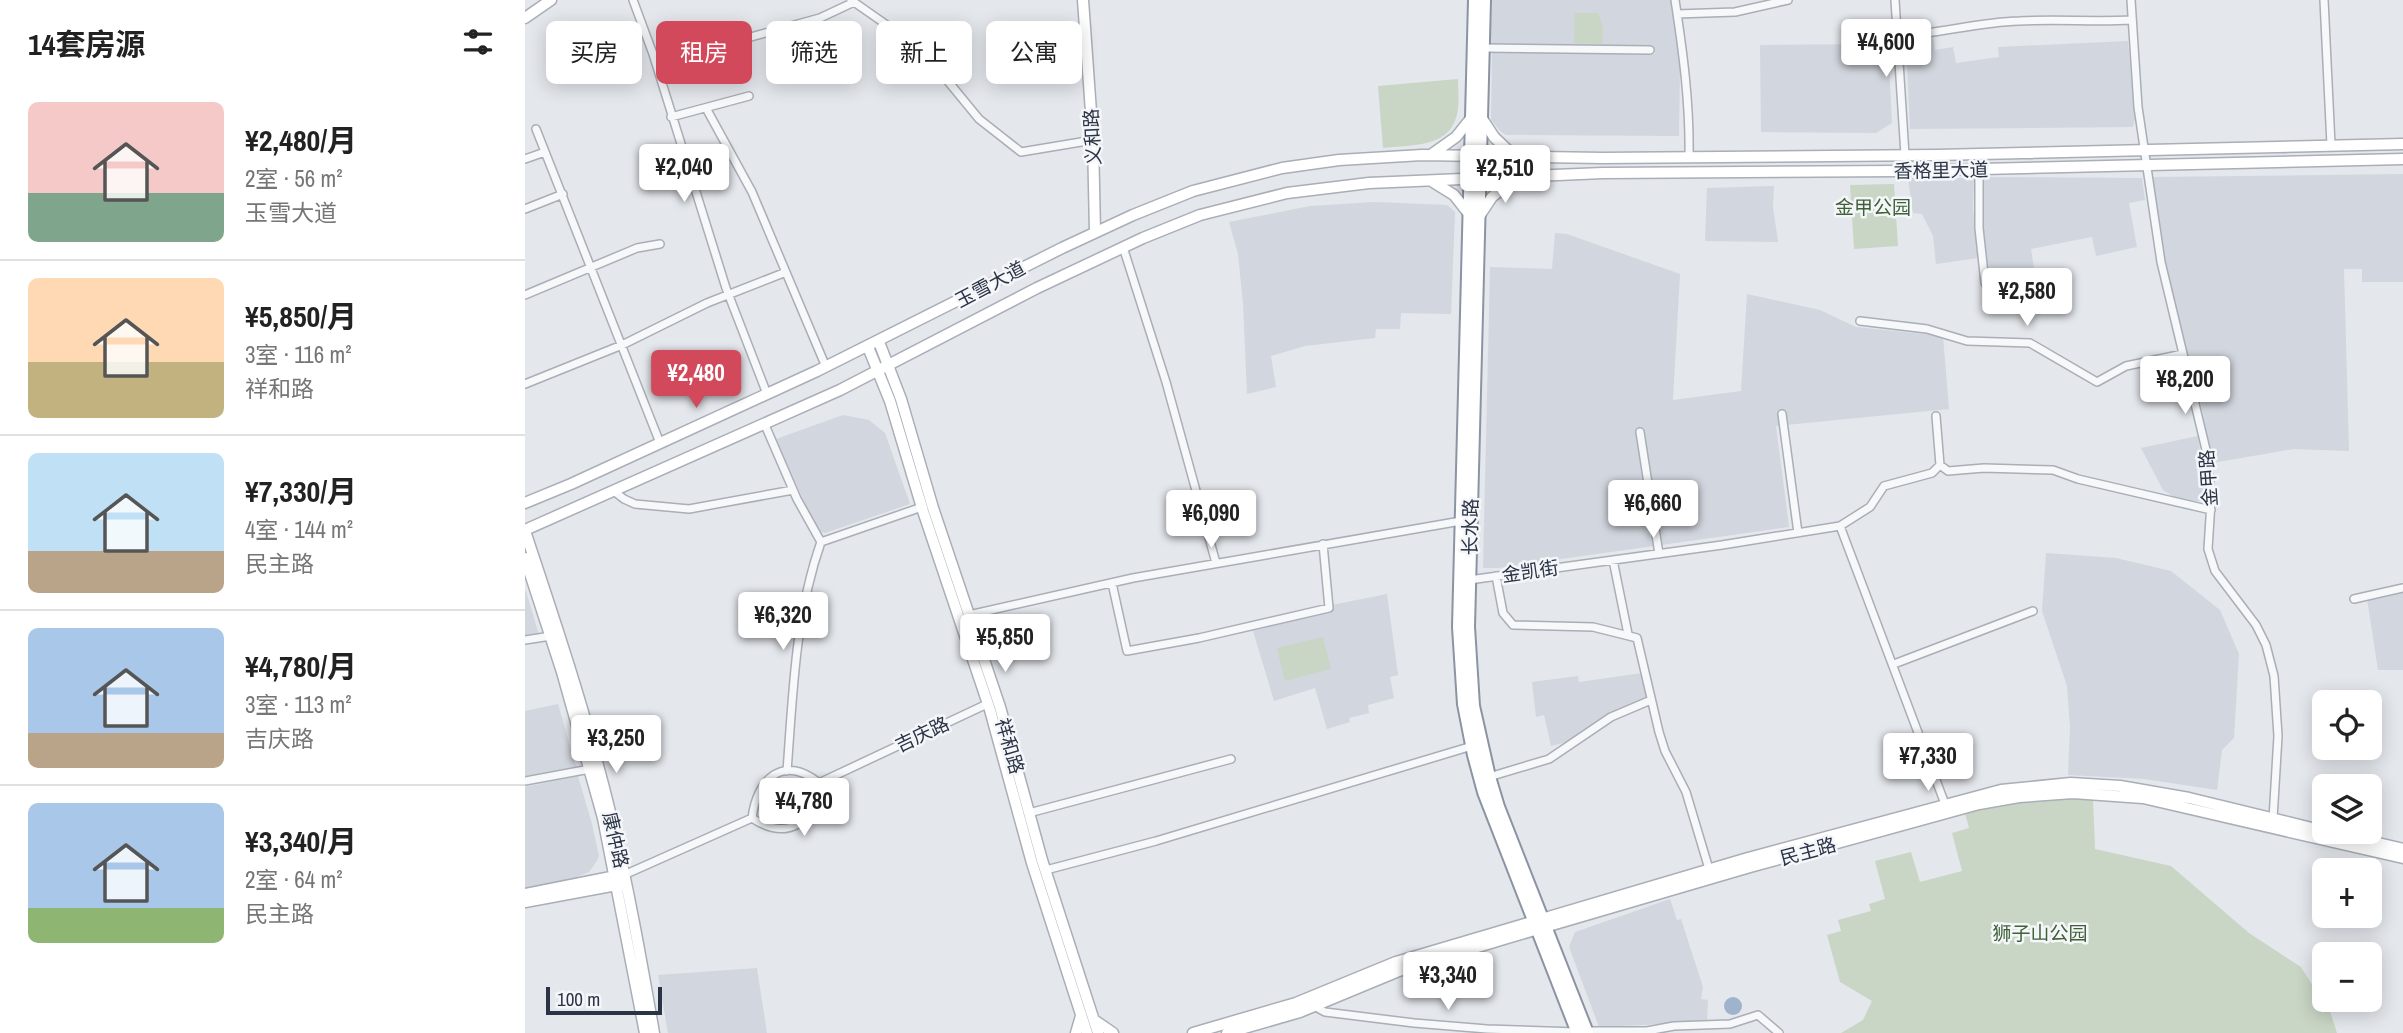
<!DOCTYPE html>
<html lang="zh">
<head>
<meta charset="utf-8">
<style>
	:root { --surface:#fff; --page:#f6f6f6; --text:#222; --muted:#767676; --line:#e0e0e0; --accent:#d1495b }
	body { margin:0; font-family:"Archivo Narrow","Noto Sans SC",sans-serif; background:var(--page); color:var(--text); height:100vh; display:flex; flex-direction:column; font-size:26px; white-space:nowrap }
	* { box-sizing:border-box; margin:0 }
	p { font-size:23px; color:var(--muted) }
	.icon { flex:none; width:38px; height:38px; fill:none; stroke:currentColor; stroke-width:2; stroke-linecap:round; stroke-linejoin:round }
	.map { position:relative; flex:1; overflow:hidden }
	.side { display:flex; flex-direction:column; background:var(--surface); width:525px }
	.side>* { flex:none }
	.guide { position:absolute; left:21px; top:21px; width:665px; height:63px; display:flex; gap:14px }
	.controls { position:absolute; left:1787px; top:690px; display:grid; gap:14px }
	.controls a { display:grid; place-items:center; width:70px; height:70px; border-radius:10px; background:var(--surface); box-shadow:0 4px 18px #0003; font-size:35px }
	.scale { position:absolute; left:21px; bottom:18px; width:116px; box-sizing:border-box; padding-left:7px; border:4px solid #2b3445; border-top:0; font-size:19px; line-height:24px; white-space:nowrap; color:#2b3445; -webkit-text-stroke:5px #f4f6f9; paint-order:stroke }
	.price { position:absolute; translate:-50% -60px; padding:0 16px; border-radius:7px; background:#fff; color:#222; font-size:23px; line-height:46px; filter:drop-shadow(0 2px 4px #0008) }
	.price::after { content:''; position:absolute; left:50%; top:42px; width:21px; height:16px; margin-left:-10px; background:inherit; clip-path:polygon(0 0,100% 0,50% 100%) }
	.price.active { background:var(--accent); color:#fff }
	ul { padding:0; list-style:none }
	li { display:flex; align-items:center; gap:21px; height:175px; padding:0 28px }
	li+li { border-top:2px solid var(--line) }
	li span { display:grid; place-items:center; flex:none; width:196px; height:140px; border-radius:10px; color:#555 }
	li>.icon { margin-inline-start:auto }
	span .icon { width:84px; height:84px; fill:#fffc; stroke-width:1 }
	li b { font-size:30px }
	h2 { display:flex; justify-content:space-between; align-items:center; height:84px; padding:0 28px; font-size:30px }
	.pill { padding:0 24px; border-radius:10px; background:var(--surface); box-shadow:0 4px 18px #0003; font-size:24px; line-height:63px }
	.pill.active { background:var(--accent); color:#fff }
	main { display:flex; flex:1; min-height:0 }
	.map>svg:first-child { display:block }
</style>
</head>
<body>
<main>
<section class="side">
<h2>14套房源<svg class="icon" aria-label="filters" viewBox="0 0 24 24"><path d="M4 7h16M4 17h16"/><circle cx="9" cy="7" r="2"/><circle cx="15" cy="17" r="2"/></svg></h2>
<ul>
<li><span style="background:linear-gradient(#f6c9c9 65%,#7fa58c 0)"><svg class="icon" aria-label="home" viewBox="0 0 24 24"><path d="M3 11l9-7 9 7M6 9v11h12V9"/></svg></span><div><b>¥2,480/月</b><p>2室 · 56 m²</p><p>玉雪大道</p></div></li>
<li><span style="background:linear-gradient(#ffd9b3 60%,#c2b280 0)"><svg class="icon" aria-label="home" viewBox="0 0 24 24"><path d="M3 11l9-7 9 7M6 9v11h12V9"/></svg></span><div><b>¥5,850/月</b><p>3室 · 116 m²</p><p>祥和路</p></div></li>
<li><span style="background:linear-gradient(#bfe0f5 70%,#b9a48a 0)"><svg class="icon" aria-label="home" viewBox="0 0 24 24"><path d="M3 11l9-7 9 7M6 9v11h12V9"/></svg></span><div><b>¥7,330/月</b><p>4室 · 144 m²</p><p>民主路</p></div></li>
<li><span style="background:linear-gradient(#a9c7e8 75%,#b9a48a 0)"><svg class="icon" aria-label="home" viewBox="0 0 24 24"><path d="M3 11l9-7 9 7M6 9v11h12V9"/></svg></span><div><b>¥4,780/月</b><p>3室 · 113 m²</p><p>吉庆路</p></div></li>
<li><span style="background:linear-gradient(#a9c7e8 75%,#8fb573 0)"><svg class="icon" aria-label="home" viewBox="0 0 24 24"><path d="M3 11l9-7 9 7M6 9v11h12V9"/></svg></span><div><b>¥3,340/月</b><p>2室 · 64 m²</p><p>民主路</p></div></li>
</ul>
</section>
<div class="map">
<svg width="1878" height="1033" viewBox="0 0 1878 1033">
	<rect width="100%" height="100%" fill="#e4e7ec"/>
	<path fill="#d2d6de" d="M967 0H1146L1155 68 1154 136 981 135 976 132 966 120 967 51 1130 54V48L965 46Z
		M1408 37 1410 50 1428 47 1431 63 1474 57 1473 47 1603 41 1610 119 1608 127 1385 129 1381 41Z
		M1363 44 1367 123 1351 133 1236 132 1235 45Z
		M1878 174V282H1837V269H1819L1824 451 1769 449 1687 463 1677 409 1649 304 1636 242 1628 177Z
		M1458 177 1617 178 1620 200 1604 203 1612 247 1571 256 1567 237 1506 249 1512 288 1467 291 1458 234Z
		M1383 178H1449L1448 209 1453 258 1411 264 1408 236 1397 214 1388 213Z
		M1249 186 1248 207 1253 242 1180 241 1182 188Z
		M849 202 922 205 930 212 926 314 876 313 875 329H851L850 338 780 346 746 356 751 387 722 394 718 303 713 254 704 222 785 206Z
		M1030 233 1042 234 1155 274 1148 400 1216 391 1222 294 1295 310 1331 327 1418 336 1424 409 1251 426 1264 527 973 568H958L965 267 1027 269Z
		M318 415 344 420 360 433 385 504 300 533 294 531 290 526 251 439Z
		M1673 436 1682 500 1659 503 1638 490 1616 448Z
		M1521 553 1591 558 1646 571 1695 610 1714 654 1709 738 1697 750 1692 790 1619 779 1543 775 1545 727 1542 686 1517 611Z
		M0 591H1L14 635 0 637Z
		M1878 592V670H1853L1842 599Z
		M862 594 873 675 865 677 869 698 843 705 844 713 824 718 825 722 802 729 790 688 749 701 728 631 808 610 807 605Z
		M1117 673 1122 699 1046 741 1026 746 1019 715 1011 717 1007 682 1053 676 1054 682Z
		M33 704 52 770 0 778V711Z
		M53 776 67 824 74 856 72 861 64 872 49 878 0 887V787Z
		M1145 899 1152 920 1156 919 1178 987 1176 999 1183 1000 1182 1022 1074 1027 1044 947 1050 932Z
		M232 968 242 1033H143L133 975Z"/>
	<path fill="#c9d6c5" d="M1050 13H1073L1078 28 1077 44 1049 43Z
		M933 79C933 91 935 106 931 118 922 148 883 145 858 148L853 86Z
		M1369 184 1373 246 1329 249 1325 185Z
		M798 637 806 669 760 681 752 648Z
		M1554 797 1568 798 1570 849 1646 866 1724 933 1776 967 1796 999H1801L1812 1033H1316L1338 1020 1347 1001 1315 982 1302 935 1316 931 1313 920 1346 911 1344 904 1360 899 1350 861 1386 852 1395 882 1437 871 1427 833 1444 828 1440 813 1499 800Z"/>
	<path fill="#9fb4cc" d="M1199 1006a9 9 0 1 1 18 0a9 9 0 1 1-18 0Z"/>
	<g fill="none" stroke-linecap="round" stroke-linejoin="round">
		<g stroke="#a9aeb7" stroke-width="10">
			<path id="street" d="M108 0 128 54 201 288 242 394
				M326 0 389 44 408 63 454 119 496 152 568 140
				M1150 0C1158 52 1165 104 1164 157
				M1370 0 1380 155
				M1606 0 1613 107 1636 262 1683 458 1686 502 1683 549 1690 571 1731 625 1741 645 1749 676 1753 736 1748 819
				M1799 0 1806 145
				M1152 14 1210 12 1263 0
				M1372 36C1413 34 1453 22 1494 21 1532 19 1569 22 1607 20
				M958 48 1125 50
				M131 63 295 18 329 2
				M181 108 227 192 301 367
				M146 117 224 96
				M11 129 135 443
				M0 159 20 152
				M1454 169V228L1460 283
				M0 209 38 194
				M598 247 641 382 691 563
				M0 295 112 248 135 244
				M1335 321 1402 329 1442 341 1505 343 1572 382 1601 366 1658 354
				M0 384 97 345 182 303 261 272
				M1257 414 1273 533
				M1411 416 1415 465
				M240 425 272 499 296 542C270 616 268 693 262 771
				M1115 432 1134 554
				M90 492 99 499 110 504 164 509 268 490
				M1315 526 1420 804
				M296 542 397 507
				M1088 560 1103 634
				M971 576 978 613 988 625 1068 627 1112 638 1134 732 1140 751 1161 792 1184 869
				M944 580 1197 545 1315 526 1345 507 1359 486 1407 473 1415 465 1423 471 1459 468 1528 470 1553 479 1686 510
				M587 583 602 651 674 638 804 608 798 544
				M1829 599 1878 588
				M444 615 608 578 936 521
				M0 640 26 636
				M1369 664 1508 611
				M964 777 1024 759 1086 717 1126 700
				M0 781 65 769
				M294 783 462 704
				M504 813 706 759
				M227 818C232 779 258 754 294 783
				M227 818C262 841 290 824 294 783
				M521 870 631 841 947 746
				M99 875 227 818
				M789 1006 800 1012 889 1023 962 1029 1052 1032
				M1061 1031H1122L1149 1026 1205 1024 1233 1015 1254 1033"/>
		</g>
		<g stroke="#a9aeb7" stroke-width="13">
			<path id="secondary" d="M558 0 568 140 570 232
				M0 18 26 0
				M956 117 969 137 989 156
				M907 154 931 137 947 117
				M908 182 929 195 944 214
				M953 218 967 197 990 178
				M354 342 376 399 408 508 475 707 517 860 573 1033
				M343 347 365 401 398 511 465 710 507 863 562 1033
				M0 503 46 484 292 371 537 248 608 215 668 191 757 168 814 160 897 155 1078 158 1412 155 1878 144
				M0 530 315 390 512 288 618 238 675 215 762 193 844 183 1078 173 1373 171 1878 159
				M0 531C31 624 62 717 85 812 103 885 116 959 129 1033
				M0 558 37 672 78 818 120 1033
				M1802 831 1878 849
				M0 894 96 875
				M0 902 97 884
				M569 1020 588 1033
				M551 1033 556 1016
				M668 1033 771 1003 871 962 976 931 1223 858 1476 790 1546 783 1595 786 1664 798 1799 831
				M702 1033 775 1012 874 971 979 939 1225 867 1454 804 1494 797 1548 793 1618 798 1878 858"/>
		</g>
		<g stroke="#8b94a3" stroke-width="16">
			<path id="highway" d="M950 0 934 627 939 704 949 755 959 792 1053 1033
				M959 0 943 627 948 706 964 777 973 807 1062 1033"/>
		</g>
		<use href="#street" stroke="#f7f8fa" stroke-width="7"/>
		<use href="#secondary" stroke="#fff" stroke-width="10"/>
		<use href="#highway" stroke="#fff" stroke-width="12"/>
	</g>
	<g text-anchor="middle" stroke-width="5" stroke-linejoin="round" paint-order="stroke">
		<g font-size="19" fill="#2b3445" stroke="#f4f6f9">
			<text transform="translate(567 137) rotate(-93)" y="7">义和路</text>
			<text transform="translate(1416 170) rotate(-1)" y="7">香格里大道</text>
			<text transform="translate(465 284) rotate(-28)" y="7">玉雪大道</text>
			<text transform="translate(1683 478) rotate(-94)" y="7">金甲路</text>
			<text transform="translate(945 527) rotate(-89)" y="7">长水路</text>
			<text transform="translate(1005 571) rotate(-8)" y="7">金凯街</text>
			<text transform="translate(397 734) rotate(-25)" y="7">吉庆路</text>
			<text transform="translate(485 746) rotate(74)" y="7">祥和路</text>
			<text transform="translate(91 840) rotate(77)" y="7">康仲路</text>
			<text transform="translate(1283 851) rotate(-15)" y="7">民主路</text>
		</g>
		<g font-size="19" fill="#3f6138" stroke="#f4f6f9">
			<text x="1348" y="214">金甲公园</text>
			<text x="1515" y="940">狮子山公园</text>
		</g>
	</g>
</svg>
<div class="controls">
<a><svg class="icon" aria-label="locate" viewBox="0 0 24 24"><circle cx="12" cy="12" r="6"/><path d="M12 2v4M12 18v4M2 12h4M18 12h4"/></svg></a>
<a><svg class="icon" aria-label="layers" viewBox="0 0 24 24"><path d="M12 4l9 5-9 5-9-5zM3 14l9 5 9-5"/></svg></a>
<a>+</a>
<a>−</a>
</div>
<div class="scale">100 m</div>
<b class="price" style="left:1361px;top:79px">¥4,600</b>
<b class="price" style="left:159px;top:204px">¥2,040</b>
<b class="price" style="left:980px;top:205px">¥2,510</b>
<b class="price" style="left:1502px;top:328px">¥2,580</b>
<b class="price active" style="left:171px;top:410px">¥2,480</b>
<b class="price" style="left:1660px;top:416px">¥8,200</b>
<b class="price" style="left:1128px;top:540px">¥6,660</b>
<b class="price" style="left:686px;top:550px">¥6,090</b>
<b class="price" style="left:258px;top:652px">¥6,320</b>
<b class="price" style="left:480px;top:674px">¥5,850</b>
<b class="price" style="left:91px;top:775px">¥3,250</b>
<b class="price" style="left:1403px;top:793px">¥7,330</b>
<b class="price" style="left:279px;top:838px">¥4,780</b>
<b class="price" style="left:923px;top:1012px">¥3,340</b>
<div class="guide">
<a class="pill">买房</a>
<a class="pill active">租房</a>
<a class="pill">筛选</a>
<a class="pill">新上</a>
<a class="pill">公寓</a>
</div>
</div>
</main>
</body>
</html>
